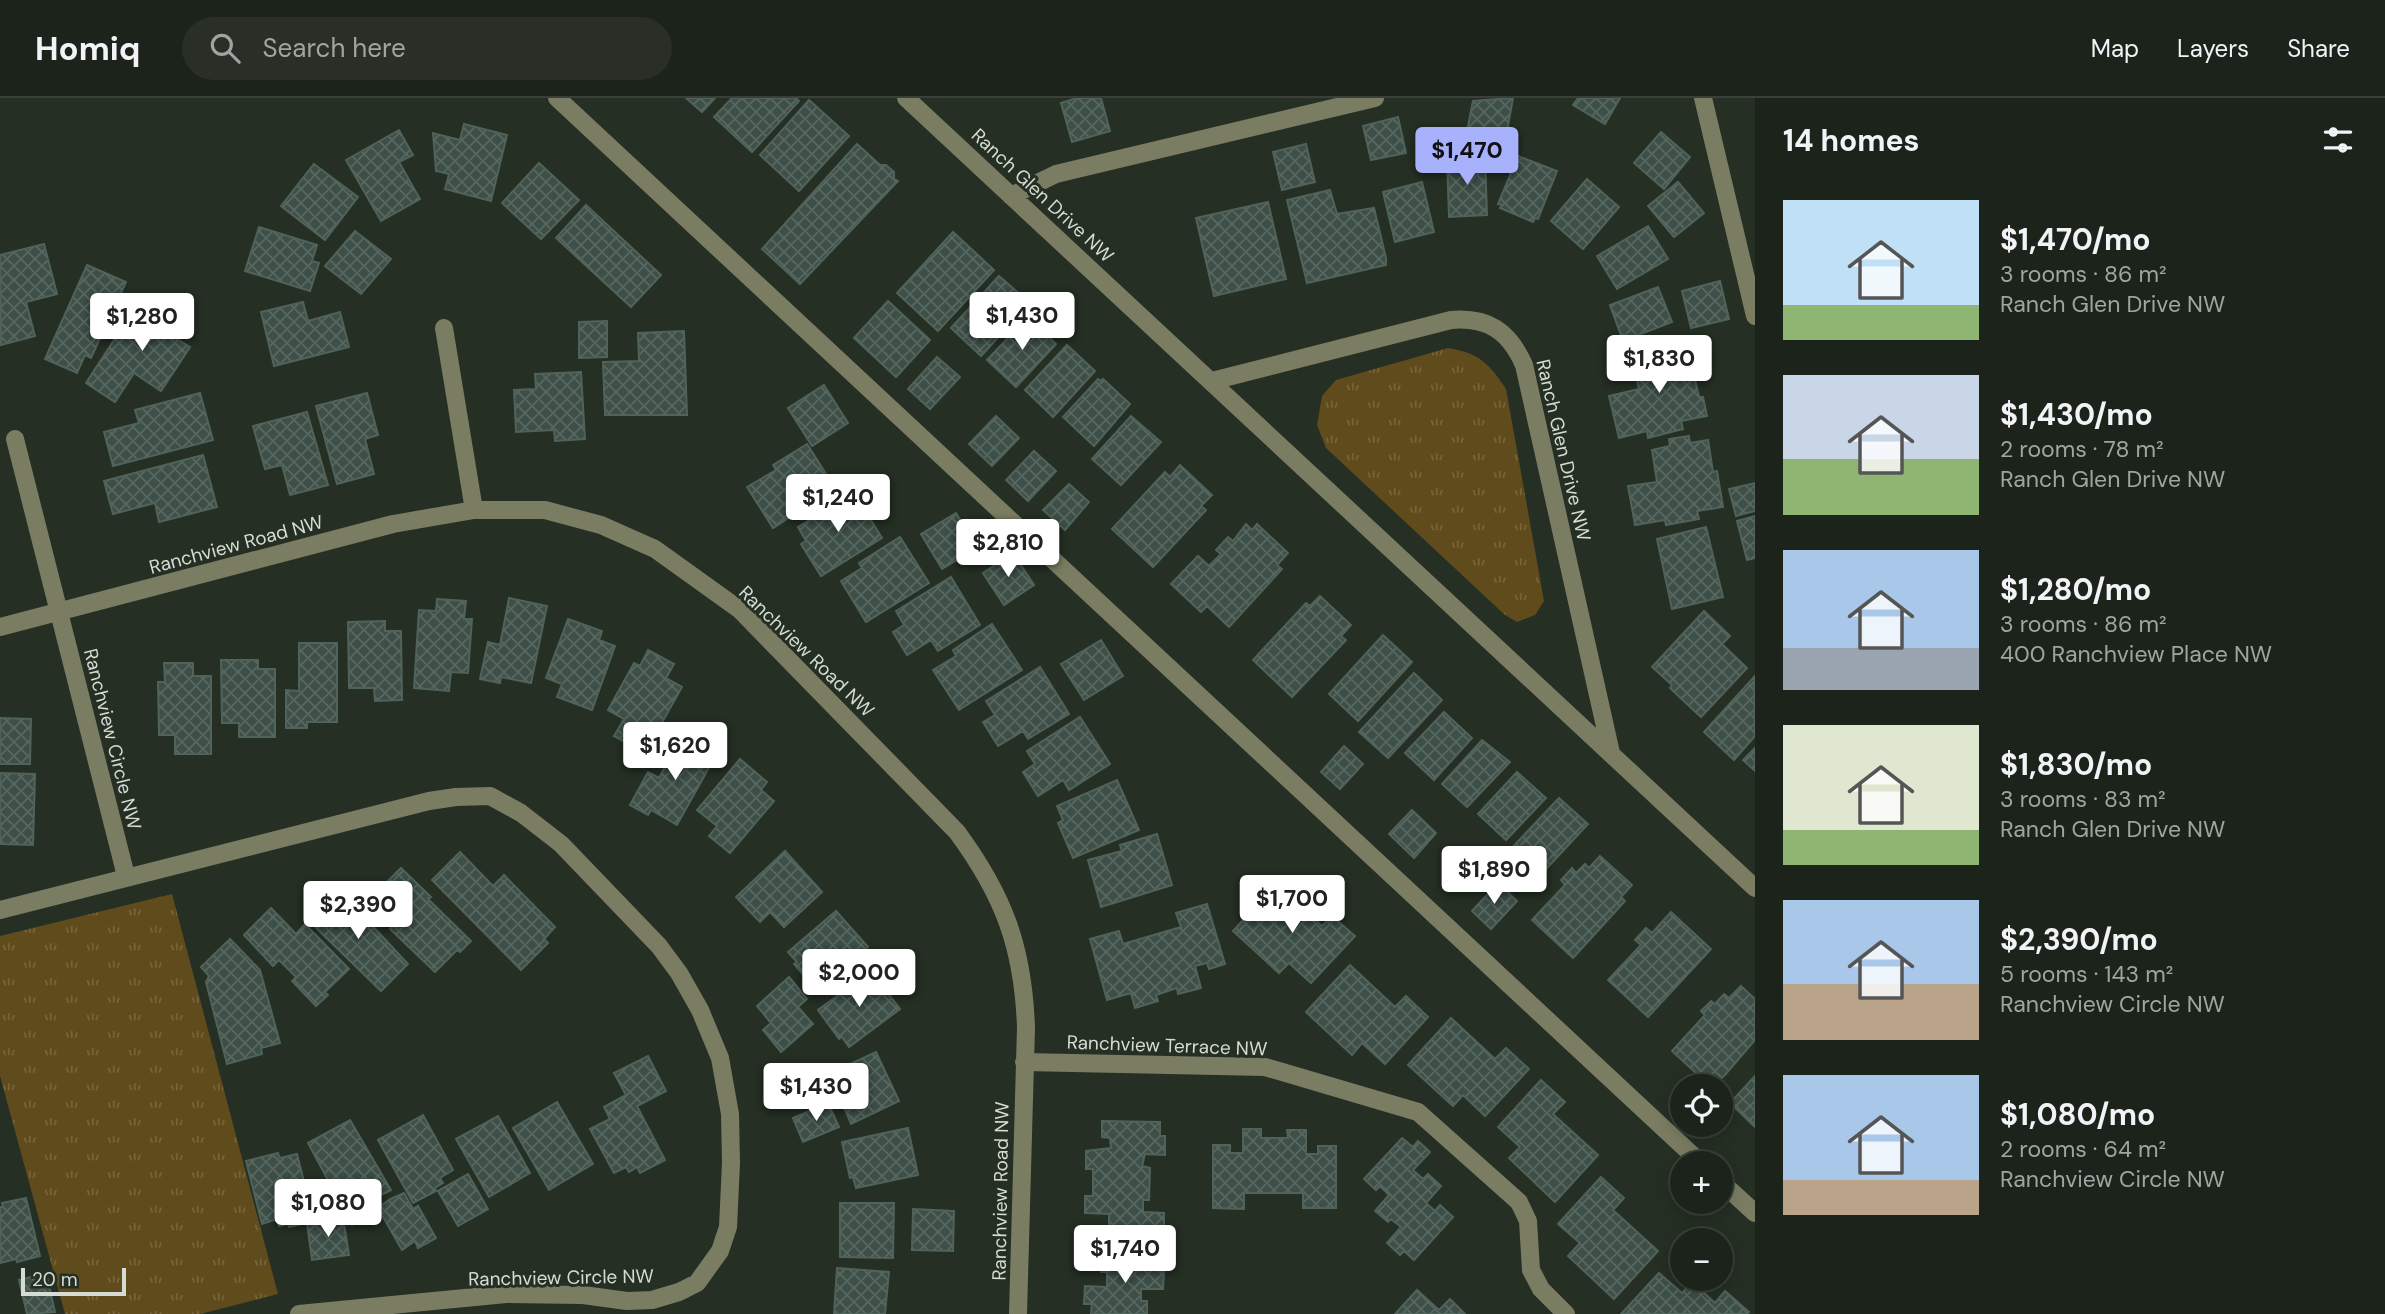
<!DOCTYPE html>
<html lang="en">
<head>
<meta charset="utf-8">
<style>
	:root { --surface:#1c231a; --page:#292f27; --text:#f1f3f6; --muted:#a0a4a2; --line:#3a4039; --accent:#a7b1fc }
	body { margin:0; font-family:"DM Sans",sans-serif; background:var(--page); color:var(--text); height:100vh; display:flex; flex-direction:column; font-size:26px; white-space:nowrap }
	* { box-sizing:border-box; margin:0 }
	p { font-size:23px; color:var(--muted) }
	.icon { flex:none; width:38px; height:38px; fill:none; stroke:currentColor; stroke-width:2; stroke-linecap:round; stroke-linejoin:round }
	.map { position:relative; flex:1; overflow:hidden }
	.panel { display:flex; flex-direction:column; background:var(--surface); width:630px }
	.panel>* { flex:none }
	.tools { position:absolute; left:1670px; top:976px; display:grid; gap:14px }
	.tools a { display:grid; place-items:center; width:63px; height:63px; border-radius:50%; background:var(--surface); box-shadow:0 4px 18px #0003,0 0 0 2px var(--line); font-size:35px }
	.scale { position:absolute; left:21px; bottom:18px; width:105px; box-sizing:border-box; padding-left:7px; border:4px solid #d5dcd3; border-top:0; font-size:19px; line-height:24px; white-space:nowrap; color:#d5dcd3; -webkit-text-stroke:5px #252f23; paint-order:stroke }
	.price { position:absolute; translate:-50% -60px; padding:0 16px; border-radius:7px; background:#fff; color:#222; font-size:23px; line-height:46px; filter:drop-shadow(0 2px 4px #0008) }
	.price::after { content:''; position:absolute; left:50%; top:42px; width:21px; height:16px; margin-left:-10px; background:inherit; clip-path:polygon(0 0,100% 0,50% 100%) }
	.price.on { background:var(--accent); color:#111 }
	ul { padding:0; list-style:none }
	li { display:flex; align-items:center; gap:21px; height:175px; padding:0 28px }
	li span { display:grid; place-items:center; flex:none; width:196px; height:140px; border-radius:0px; color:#555 }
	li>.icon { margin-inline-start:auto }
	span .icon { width:84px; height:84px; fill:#fffc; stroke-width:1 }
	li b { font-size:30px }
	h2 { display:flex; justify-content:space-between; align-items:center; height:84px; padding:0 28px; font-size:30px }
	header { display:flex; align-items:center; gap:42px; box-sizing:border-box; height:98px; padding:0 35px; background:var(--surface); border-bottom:2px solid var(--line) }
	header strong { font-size:33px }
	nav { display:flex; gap:38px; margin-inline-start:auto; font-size:24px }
	.search { width:490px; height:63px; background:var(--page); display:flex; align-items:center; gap:18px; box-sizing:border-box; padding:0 24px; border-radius:38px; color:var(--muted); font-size:26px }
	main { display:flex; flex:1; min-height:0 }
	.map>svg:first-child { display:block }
</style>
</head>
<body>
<header>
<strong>Homiq</strong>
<div class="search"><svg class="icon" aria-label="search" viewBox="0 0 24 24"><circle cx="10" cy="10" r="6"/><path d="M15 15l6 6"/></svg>Search here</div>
<nav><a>Map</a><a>Layers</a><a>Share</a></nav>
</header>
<main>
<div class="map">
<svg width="1755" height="1216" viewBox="0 0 1755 1216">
	<defs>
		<pattern id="grass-tufts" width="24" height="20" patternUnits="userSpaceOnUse" patternTransform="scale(1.75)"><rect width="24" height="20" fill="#604b1d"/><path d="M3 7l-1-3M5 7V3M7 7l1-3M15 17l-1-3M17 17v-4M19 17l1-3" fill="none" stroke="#76643d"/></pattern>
		<pattern id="building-cross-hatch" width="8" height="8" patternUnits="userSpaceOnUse" patternTransform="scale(1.75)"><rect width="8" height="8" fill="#3d4f47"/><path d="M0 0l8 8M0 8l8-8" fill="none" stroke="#586861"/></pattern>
	</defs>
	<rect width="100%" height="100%" fill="#252f23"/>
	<path fill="url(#grass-tufts)" d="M1448 250C1479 255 1489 265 1506 291L1544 503 1535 517 1517 524 1505 517 1326 350 1317 327 1322 298 1336 282Z
		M172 796 278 1196 200 1216H65L0 978V838Z"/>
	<path fill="url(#building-cross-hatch)" stroke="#50635b" stroke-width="2" d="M686 0H715L702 14Z
		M732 0H796L799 3 752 54 714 19Z
		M1077 0H1101L1110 33 1072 44 1061 5Z
		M1513 0 1505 44 1466 38 1473 3Z
		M1578 0H1620L1605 26 1573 7Z
		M809 2 849 38 799 93 760 57Z
		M1398 19 1406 55 1371 62 1363 28Z
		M464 26 507 37 491 103 445 91 449 76 436 73 433 35 460 42Z
		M399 32 413 57 399 64 420 101 381 123 346 62Z
		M1661 34 1690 59 1664 91 1634 65Z
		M857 46 880 67H886L894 74V81L898 83 800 186 762 151Z
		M1306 46 1315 84 1282 92 1273 54Z
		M1518 58 1557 73 1538 121 1535 120 1533 124 1500 110 1502 107 1498 106Z
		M1485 59 1487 117 1449 119 1447 60Z
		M539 65 579 102 541 141 502 105Z
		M314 66 358 99 325 142 281 108Z
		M1587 81 1619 109 1583 151 1551 123Z
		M1422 84 1434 134 1395 144 1383 94Z
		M1678 84 1704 115 1674 139 1648 108Z
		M1330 92 1337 116 1374 110 1386 160V167L1307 185 1287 102Z
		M1268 104 1286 181 1214 198 1196 120Z
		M586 107 661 177 631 209 556 140Z
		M1648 128 1668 161 1617 191 1597 158Z
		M259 129 317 147 312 163 319 165 310 193 245 173Z
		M355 133 391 161 361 196 325 168Z
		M953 134 994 172 938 233 897 195Z
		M44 146 57 196 26 204 35 238 1 247 0 157Z
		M87 167 126 184 91 260 85 257 77 275 45 261Z
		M999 178 1030 205 981 258 951 230Z
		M1720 183 1729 221 1691 230 1682 193Z
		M1658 189 1672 224 1623 243 1610 207Z
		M888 203 930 242 896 279 854 240Z
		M303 204 308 223 340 214 349 249 274 268 261 214Z
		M167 206 190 222 177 241 190 249 161 293 134 275 115 304 86 285 133 213 154 226Z
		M1028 219 1056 246 1016 289 987 262Z
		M607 223V259L579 260V224Z
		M684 233 687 317H605L603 264 639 263 638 235Z
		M1668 246 1669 252 1687 247 1699 299H1703L1707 318 1681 323 1683 331 1648 340 1647 333 1619 340 1609 298 1639 291 1632 260 1651 256 1649 250Z
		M1067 247 1095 273 1053 319 1025 292Z
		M937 259 960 279 930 311 908 291Z
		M581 274 585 341 555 343 554 332 516 334 514 292 536 291 535 276Z
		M1098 281 1101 283 1103 281 1130 306 1094 348 1063 319Z
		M824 287 848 325 812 348 788 310Z
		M200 295 213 342 113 368 104 334 139 325 135 312Z
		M367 295 378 337 365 341 374 376 337 386 316 308Z
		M307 314 328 387 290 397 282 367 265 371 253 328Z
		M996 318 1019 340 992 368 969 346Z
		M1131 318 1161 344 1121 387 1092 361Z
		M1689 338 1690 345 1708 342 1713 374 1717 373 1723 409 1697 413 1699 421 1666 427 1665 422 1635 427 1628 388 1657 384 1652 352 1670 348 1669 341Z
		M807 346 835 390 773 430 747 389 776 372 773 367Z
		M1034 353 1056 373 1028 403 1006 382Z
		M203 357 217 409 159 424 155 405 113 416 104 383Z
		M1180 367 1212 397 1201 408 1206 412 1153 469 1112 431 1165 374 1170 379Z
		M1755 385V413L1736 418 1729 391Z
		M1069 386 1089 404 1065 432 1043 412Z
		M854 395 882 440 821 478 801 446 806 443 798 429Z
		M956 415 977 450 942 471 921 436Z
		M1755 418V460L1747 462 1737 423Z
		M1246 426 1252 432 1257 426 1288 455 1277 467 1282 471 1229 529 1207 508 1201 514 1171 486 1198 458 1209 468 1221 456 1216 452 1228 439 1233 443Z
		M1706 429 1723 499 1672 511 1657 441Z
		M900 439 929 485 866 524 841 483 862 470 859 465Z
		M1013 455 1034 487 1004 507 983 475Z
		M951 479 980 527 938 553 931 542 907 557 893 534 904 527 896 513Z
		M1320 498 1351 527 1341 538 1346 542 1292 599 1253 562 1306 505 1310 508Z
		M509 500 547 508 531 585 501 579 500 585 480 581 488 544 500 547Z
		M437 501 466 503 464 521H472L468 575 451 574 449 593 414 590 419 512 436 513Z
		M1704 513 1730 538 1722 546 1747 570 1701 619 1670 590 1672 587 1652 569Z
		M568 521 602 533 599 542 615 548 592 612 557 599 562 586 546 580Z
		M385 523V533H401L402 602 375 603 374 590H349L348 524Z
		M992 526 1022 572 959 612 933 572 956 558 953 552Z
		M1383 537 1412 564 1358 623 1329 596Z
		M1101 542 1123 578 1084 602 1061 566Z
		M299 545H337V624H307V630H286V592L299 593Z
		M648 552 674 566 666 580 682 589 645 655 614 638 624 621 608 612 634 565 640 568Z
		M221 562H258V571H275V639H239V625H222Z
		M164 565H193V578H211V656H175V637H159L158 584H165Z
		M1040 569 1069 616 1028 641 1023 633 998 648 983 624 995 617 986 603Z
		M1414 575 1442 602 1388 660 1359 634Z
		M1754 579 1755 638 1734 662 1704 634Z
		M1444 614 1472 640 1434 682 1405 655Z
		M1080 619 1110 666 1069 692 1063 682 1038 698 1023 674 1035 666 1027 653Z
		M0 620 31 621 30 666H0Z
		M682 638 716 657 677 727 651 712 648 717 630 707 648 674 659 680Z
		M1482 642 1510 664 1467 709 1442 686Z
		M1344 648 1363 666 1340 691 1321 674Z
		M1755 650V673L1743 662Z
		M740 661 767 684 761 692 774 703 730 755 709 738 717 728 697 712Z
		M1517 674 1546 700 1506 742 1478 716Z
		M0 675 35 676 33 747 0 746Z
		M1117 682 1139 732 1073 760 1058 725 1063 722 1057 708Z
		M1559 700 1588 726 1534 784 1505 757Z
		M1412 712 1436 735 1414 760 1389 736Z
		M1157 736 1172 787 1101 809 1088 762 1122 753 1120 747Z
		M785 753 822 794 784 829 770 814 760 824 736 799Z
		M460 754 493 788 504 777 555 829 544 841 548 845 521 872 432 782Z
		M1600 758 1632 787 1621 799 1625 803 1573 860 1532 822 1565 787 1561 782 1572 770 1576 775 1585 766 1589 770Z
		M401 770 431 799 428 801 471 843 460 854 457 852 435 874 390 831 399 821 374 797Z
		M1498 785 1517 803 1491 831 1472 813Z
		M1276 786 1322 828 1332 818 1355 838 1311 885 1289 865 1279 875 1233 833Z
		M339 792 408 866 381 893 308 822Z
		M1207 806 1225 866 1209 871 1207 865 1195 868 1201 890 1178 896 1177 890 1156 897 1158 903 1135 910 1131 895 1107 902 1090 841 1119 833 1123 846 1181 829 1176 815Z
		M271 810 296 836 305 826 349 871 325 894 328 897 316 908 292 883 296 879 279 862 273 868 244 837Z
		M836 813 868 849 817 893 794 866 797 864 788 854Z
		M1671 814 1711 851 1648 919 1608 882 1641 847 1635 842 1646 830 1652 835Z
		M230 841 260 872 280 945 261 950 262 956 227 966 206 884 209 878 201 869Z
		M1350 867 1395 909 1406 898 1428 919 1385 966 1362 945 1352 957 1306 914Z
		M871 873 900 911 849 949 842 939 839 941 818 912Z
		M789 879 807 901 798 909 813 926 781 954 763 932 771 925 757 908Z
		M1741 888 1755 901V942L1725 977 1711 989 1672 953 1705 917 1701 913 1711 903 1715 906 1724 896 1729 900Z
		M1451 920 1495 961 1506 950 1529 971 1485 1018 1463 997 1453 1008 1408 967Z
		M876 954 899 1003 851 1026 830 975Z
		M648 958 666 993 637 1008 665 1062 640 1075 637 1069 629 1074 626 1069 614 1075 590 1031 610 1021 604 1009 626 997 614 975Z
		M1755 978V1029L1730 1005Z
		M1541 982 1565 1004 1553 1016 1598 1057 1555 1104 1509 1060 1520 1049 1498 1029Z
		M557 1004 593 1066 549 1092 513 1030Z
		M828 1005 839 1029 803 1044 793 1020Z
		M423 1017 453 1072 440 1080 443 1085 435 1090 436 1093 413 1105 378 1042Z
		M498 1018 530 1075 489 1099 456 1041Z
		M350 1022 391 1092 377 1099 380 1105 372 1110 375 1114 352 1127 308 1045Z
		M1102 1023 1160 1024V1038H1165V1057L1145 1056 1142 1068 1150 1070 1149 1102H1143V1114L1164 1115V1132L1159 1133 1158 1147H1100L1101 1129 1109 1128V1116L1085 1115V1098H1093V1071H1086V1053L1111 1050 1110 1040 1102 1039Z
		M908 1030 918 1077 856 1090 853 1079 850 1080 842 1044Z
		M1243 1031H1261V1040H1288L1287 1032H1306V1056H1318V1048H1336V1110H1303V1095H1244V1111L1213 1110V1047H1230V1055H1243Z
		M1402 1040 1413 1049 1418 1043 1430 1054 1413 1072 1423 1081 1428 1076 1441 1088 1426 1105 1435 1113 1440 1107 1453 1119 1414 1162 1404 1153 1400 1157 1387 1145 1401 1129 1391 1121 1388 1124 1375 1113 1389 1097 1380 1088 1376 1092 1364 1081Z
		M278 1055 280 1060 297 1056 314 1123 289 1129 288 1126 279 1128 277 1121 262 1126 246 1063Z
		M468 1076 488 1111 458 1128 438 1093Z
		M1601 1079 1624 1100 1613 1112 1658 1153 1614 1201 1568 1158 1580 1145 1558 1126Z
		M404 1095 413 1111 418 1108 436 1140 418 1150 415 1143 402 1152 378 1110 390 1101Z
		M26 1100 40 1158 17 1164 16 1161 0 1165V1109H3L2 1105Z
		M840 1105H894L893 1160 840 1159Z
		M913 1111 954 1113 953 1153 912 1152Z
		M343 1120 349 1157 312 1162 307 1125Z
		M1101 1158 1158 1159 1157 1172 1164 1174 1163 1191H1141V1203H1147V1216H1091L1092 1206H1084L1085 1188 1107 1189V1174H1101Z
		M837 1170 889 1174 885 1216H834Z
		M46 1175 55 1214 27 1216 19 1182Z
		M1659 1175 1682 1195 1692 1184 1715 1205 1725 1193 1749 1214 1747 1216H1621Z
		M1417 1192 1439 1212 1450 1201 1465 1216H1395Z"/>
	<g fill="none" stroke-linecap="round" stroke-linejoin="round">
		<path stroke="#7b7d63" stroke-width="18" d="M557 0 1702 1066
			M906 0 1755 790
			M1703 0 1755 218
			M1011 98 1056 76 1375 0
			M444 230 474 412
			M1212 283 1451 222C1488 219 1509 233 1524 267L1611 655
			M15 341 126 778
			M0 529 393 426 474 412H545L601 427 655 451 740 512 957 734C1004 798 1023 849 1026 929L1018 1216
			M0 812 429 703 456 699 490 698 521 715 561 746 659 848 679 875 700 912 720 960 730 1016 731 1065 728 1129 720 1153 697 1185 679 1194 652 1202 627 1203 583 1197 506 1196 299 1216
			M1024 964 1265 969 1418 1014 1519 1104 1528 1123 1531 1172 1541 1191 1566 1216
			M1720 1083 1755 1115"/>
	</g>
	<g text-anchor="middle" stroke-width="6" stroke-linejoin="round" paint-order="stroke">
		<g font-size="19" fill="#d5dcd3" stroke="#252f23">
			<text transform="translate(1043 97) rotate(43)" y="7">Ranch Glen Drive NW</text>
			<text transform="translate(1564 352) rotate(77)" y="7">Ranch Glen Drive NW</text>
			<text transform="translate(236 446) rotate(-15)" y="7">Ranchview Road NW</text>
			<text transform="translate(807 553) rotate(44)" y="7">Ranchview Road NW</text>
			<text transform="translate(113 641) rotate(76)" y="7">Ranchview Circle NW</text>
			<text transform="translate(1167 947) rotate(2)" y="7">Ranchview Terrace NW</text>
			<text transform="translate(1000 1093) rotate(-89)" y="7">Ranchview Road NW</text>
			<text transform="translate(561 1179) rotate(-1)" y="7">Ranchview Circle NW</text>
		</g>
	</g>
</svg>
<div class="tools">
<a><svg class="icon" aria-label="locate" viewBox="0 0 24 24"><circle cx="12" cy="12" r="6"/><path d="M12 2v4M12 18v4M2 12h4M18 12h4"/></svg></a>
<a>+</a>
<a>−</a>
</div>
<div class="scale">20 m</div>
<b class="price on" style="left:1467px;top:89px">$1,470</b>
<b class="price" style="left:1022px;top:254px">$1,430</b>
<b class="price" style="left:142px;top:255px">$1,280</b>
<b class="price" style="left:1659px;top:297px">$1,830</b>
<b class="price" style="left:838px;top:436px">$1,240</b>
<b class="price" style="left:1008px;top:481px">$2,810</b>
<b class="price" style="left:675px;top:684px">$1,620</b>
<b class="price" style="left:1494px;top:808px">$1,890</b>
<b class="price" style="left:1292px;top:837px">$1,700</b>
<b class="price" style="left:358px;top:843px">$2,390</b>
<b class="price" style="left:859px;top:911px">$2,000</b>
<b class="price" style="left:816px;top:1025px">$1,430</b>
<b class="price" style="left:328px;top:1141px">$1,080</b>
<b class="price" style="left:1125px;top:1187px">$1,740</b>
</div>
<section class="panel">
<h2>14 homes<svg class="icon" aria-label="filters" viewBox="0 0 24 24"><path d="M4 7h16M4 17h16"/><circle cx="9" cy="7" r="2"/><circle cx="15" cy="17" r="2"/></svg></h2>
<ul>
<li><span style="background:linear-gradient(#bfe0f5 75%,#8fb573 0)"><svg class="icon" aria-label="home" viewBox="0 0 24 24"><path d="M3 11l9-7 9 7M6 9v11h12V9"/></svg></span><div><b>$1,470/mo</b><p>3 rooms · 86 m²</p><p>Ranch Glen Drive NW</p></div></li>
<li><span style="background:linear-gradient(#c9d6e8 60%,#8fb573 0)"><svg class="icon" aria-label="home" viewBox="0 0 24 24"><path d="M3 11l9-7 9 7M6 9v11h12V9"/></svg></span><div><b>$1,430/mo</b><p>2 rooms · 78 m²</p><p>Ranch Glen Drive NW</p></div></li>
<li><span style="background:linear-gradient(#a9c7e8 70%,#9aa5b1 0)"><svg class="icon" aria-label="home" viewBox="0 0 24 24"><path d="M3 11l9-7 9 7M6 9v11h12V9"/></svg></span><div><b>$1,280/mo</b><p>3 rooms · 86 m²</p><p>400 Ranchview Place NW</p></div></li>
<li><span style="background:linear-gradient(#dfe7d0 75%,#8fb573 0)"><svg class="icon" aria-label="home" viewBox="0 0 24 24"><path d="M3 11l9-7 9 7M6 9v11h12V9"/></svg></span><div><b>$1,830/mo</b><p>3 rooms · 83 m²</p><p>Ranch Glen Drive NW</p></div></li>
<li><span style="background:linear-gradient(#a9c7e8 60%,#b9a48a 0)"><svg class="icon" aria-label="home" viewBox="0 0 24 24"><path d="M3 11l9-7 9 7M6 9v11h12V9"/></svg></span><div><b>$2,390/mo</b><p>5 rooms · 143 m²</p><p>Ranchview Circle NW</p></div></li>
<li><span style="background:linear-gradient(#a9c7e8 75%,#b9a48a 0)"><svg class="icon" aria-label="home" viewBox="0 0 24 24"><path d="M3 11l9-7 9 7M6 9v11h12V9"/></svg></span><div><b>$1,080/mo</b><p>2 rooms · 64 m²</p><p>Ranchview Circle NW</p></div></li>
</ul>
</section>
</main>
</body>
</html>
